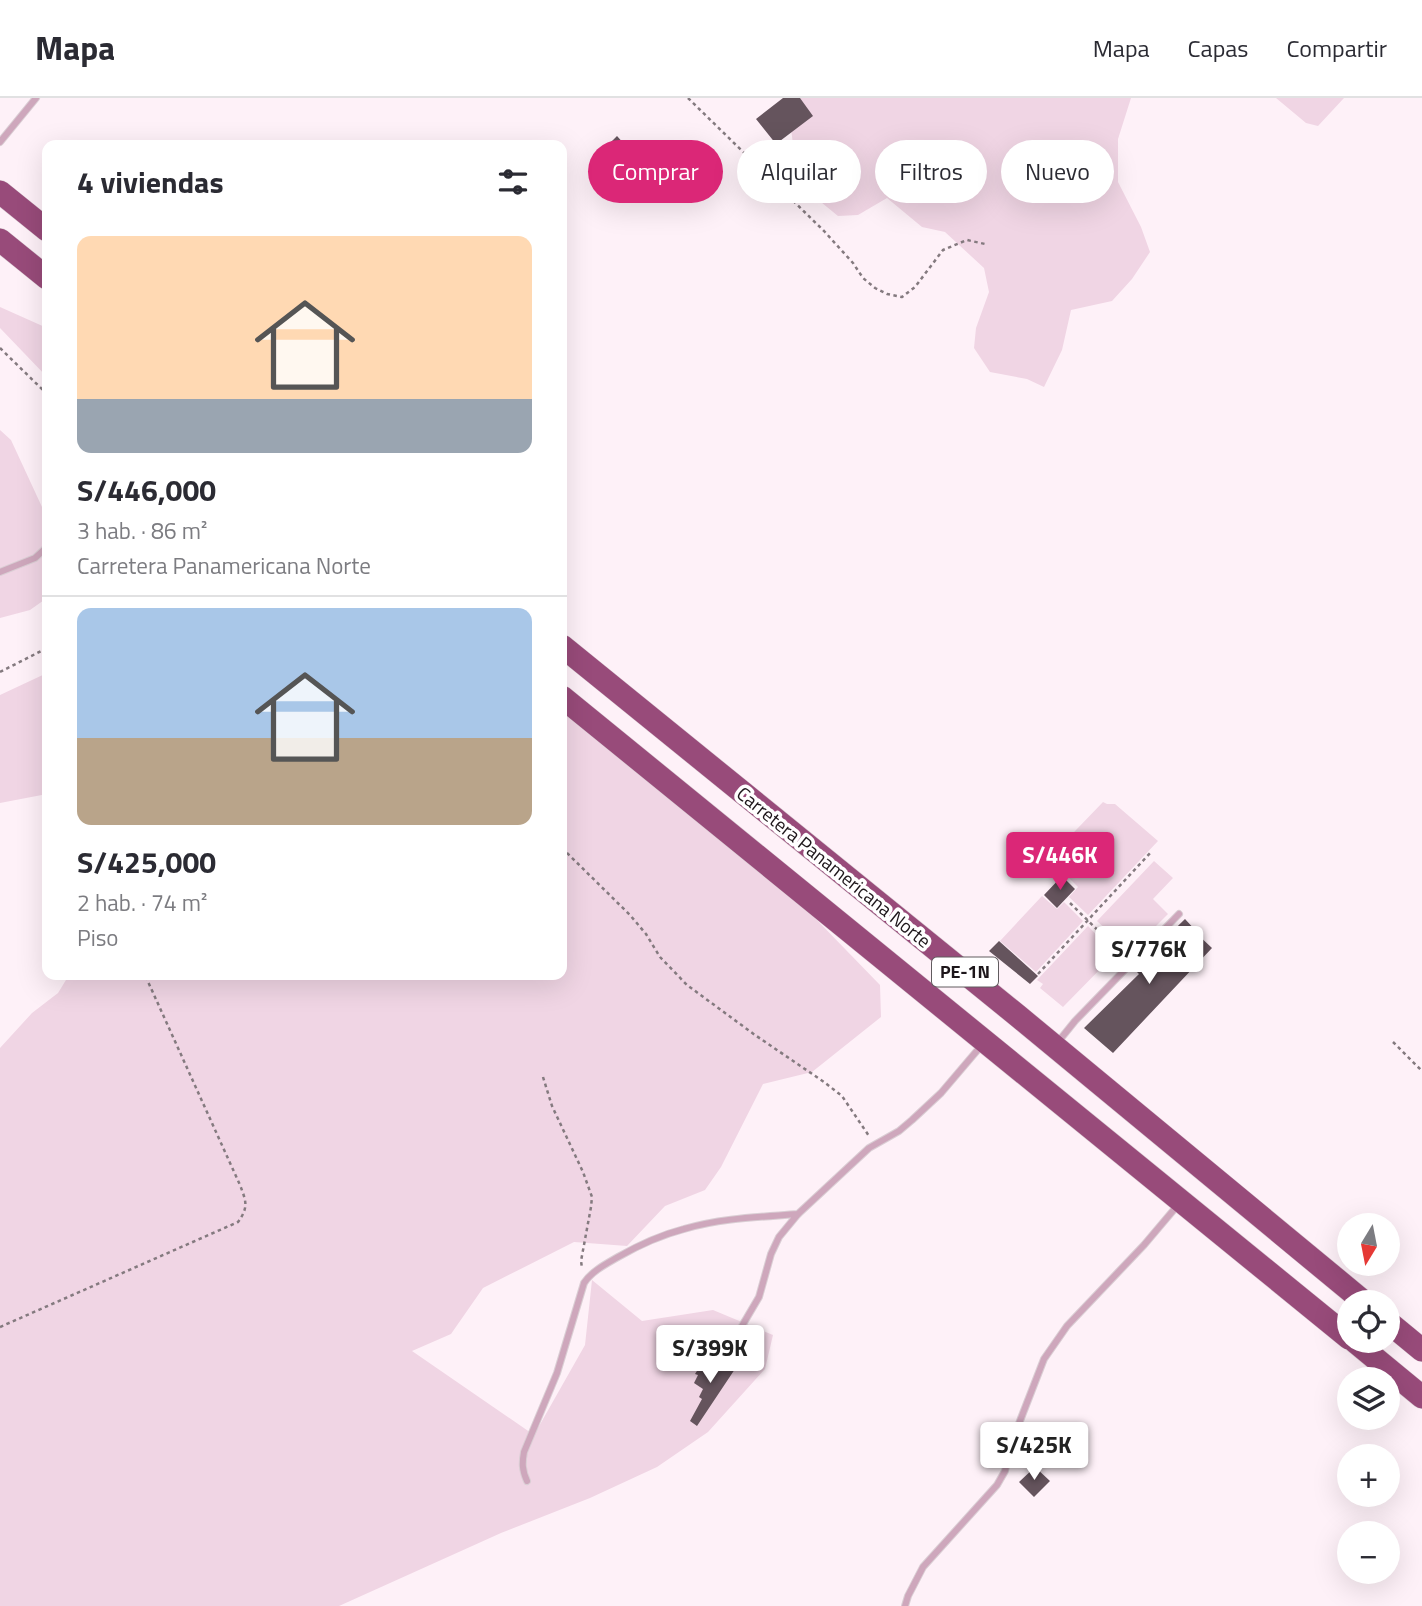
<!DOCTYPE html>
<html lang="es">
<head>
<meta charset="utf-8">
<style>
	:root { --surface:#fff; --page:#f7f7f7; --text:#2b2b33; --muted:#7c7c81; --line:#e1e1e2; --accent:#db2777 }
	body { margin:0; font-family:"Titillium Web",sans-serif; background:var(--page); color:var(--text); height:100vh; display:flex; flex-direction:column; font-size:26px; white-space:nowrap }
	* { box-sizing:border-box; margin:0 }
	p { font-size:23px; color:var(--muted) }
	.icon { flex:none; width:38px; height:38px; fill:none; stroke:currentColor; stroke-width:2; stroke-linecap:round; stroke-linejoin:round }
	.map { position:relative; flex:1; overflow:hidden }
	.details { position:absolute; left:42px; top:42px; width:525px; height:840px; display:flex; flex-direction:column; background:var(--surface); border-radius:14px; box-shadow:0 7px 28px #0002 }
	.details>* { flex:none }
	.guide { position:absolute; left:588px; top:42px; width:665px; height:63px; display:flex; gap:14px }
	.needle { width:46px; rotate:190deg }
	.fabs { position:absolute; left:1337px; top:1115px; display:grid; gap:14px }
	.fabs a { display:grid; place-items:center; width:63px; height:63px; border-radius:50%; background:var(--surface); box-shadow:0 7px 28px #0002; font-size:35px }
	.price { position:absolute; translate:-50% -60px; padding:0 16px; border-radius:7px; background:#fff; color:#222; font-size:23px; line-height:46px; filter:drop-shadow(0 2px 4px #0008) }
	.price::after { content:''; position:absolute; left:50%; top:42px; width:21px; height:16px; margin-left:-10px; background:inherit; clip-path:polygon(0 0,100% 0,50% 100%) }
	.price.active { background:var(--accent); color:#fff }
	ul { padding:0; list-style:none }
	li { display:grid; align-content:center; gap:14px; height:371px; padding:0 35px }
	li+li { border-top:2px solid var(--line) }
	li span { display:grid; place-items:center; height:217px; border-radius:14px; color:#555 }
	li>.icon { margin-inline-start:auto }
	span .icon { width:126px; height:126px; fill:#fffc; stroke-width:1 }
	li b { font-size:30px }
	h2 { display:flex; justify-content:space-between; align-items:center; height:84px; padding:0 35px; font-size:30px }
	.tag { padding:0 24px; border-radius:32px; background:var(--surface); box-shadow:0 7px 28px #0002; font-size:24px; line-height:63px }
	.tag.active { background:var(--accent); color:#fff }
	header { display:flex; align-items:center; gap:42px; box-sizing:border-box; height:98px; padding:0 35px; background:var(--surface); border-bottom:2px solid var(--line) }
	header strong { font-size:33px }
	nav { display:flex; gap:38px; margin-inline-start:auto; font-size:24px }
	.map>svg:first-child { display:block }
</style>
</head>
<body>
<header>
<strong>Mapa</strong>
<nav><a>Mapa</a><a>Capas</a><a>Compartir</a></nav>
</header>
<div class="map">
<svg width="1422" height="1508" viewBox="0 0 1422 1508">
	<rect width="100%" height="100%" fill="#fef1f8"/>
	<path fill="#f0d5e4" d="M787 0H1131L1118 41V84L1141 129 1150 154 1132 181 1112 203 1071 212 1062 252 1044 289 1027 281 990 274 974 250 976 230 989 194 984 170 945 134 922 129 887 100 858 117 838 118 816 100 794 54Z
		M1276 0H1344L1318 28 1306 25Z
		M0 209 47 230V279L0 230Z
		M0 332 11 342 42 409 47 415V500L30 512 0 520Z
		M47 575V696L0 705V597Z
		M562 614 813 818 880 887 881 919 812 974 763 986 721 1069 705 1092 665 1108 627 1148 574 1144 483 1190 451 1236 412 1253 534 1337 585 1247 592 1182 642 1223 713 1212 773 1237 765 1271 708 1334 657 1369 590 1400 501 1435 339 1508H0V950L32 915 58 895 69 877H562Z
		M1103 704 1107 706H1115L1158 743 1088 817 1069 799 1078 789 1049 760Z
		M1154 763 1173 780 1153 801 1168 816 1130 854 1097 823Z
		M1042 798 1057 811 1064 804 1083 823 1036 874 1000 843Z
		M1088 828 1115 856 1063 909 1040 890 1043 886 1037 882Z"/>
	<path fill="#65545d" d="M783 0H800L813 18 776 46 756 21Z
		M617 38 626 48 612 62 603 52Z
		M1062 778 1075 791 1057 810 1044 797Z
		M1185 821 1197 834 1196 835 1212 850 1113 955 1084 930 1139 876 1134 871Z
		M999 843 1038 878 1030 886 989 853Z
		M711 1258 723 1266 725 1264 735 1271 697 1328 690 1323 702 1301 699 1299 703 1291 694 1285 698 1277 695 1276 702 1265 705 1266Z
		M1035 1369 1050 1383 1034 1399 1019 1384Z"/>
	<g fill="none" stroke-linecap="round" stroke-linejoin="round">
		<g stroke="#daced4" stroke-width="8">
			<path id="lane" d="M0 44 36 0
				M0 474 35 460 47 449
				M1058 944 1075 923 1179 816
				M727 1247 739 1233 759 1199 771 1156 779 1139 798 1116 869 1050 899 1033 912 1022 941 995 981 948
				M527 1383C522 1372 522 1365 524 1354L557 1275 584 1185C592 1173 606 1166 618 1159 639 1147 661 1137 684 1131 721 1120 760 1119 798 1116
				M905 1508 908 1498 923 1469 997 1387 1005 1373 1011 1346 1044 1261 1067 1228 1144 1147 1177 1108"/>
		</g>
		<g stroke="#daced4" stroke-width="24">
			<path id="highway" d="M0 94 47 132
				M0 142 47 180
				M562 548 1018 918 1364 1204
				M562 599 1349 1240
				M1388 1224 1422 1252
				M1353 1242 1422 1299"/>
		</g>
		<path stroke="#847a7f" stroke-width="2.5" stroke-dasharray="3.5 3.5" stroke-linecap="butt" d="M688 0 824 133 853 165 863 180 875 190 887 196 902 199 915 189 943 152 967 142 985 146
			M0 250 47 296
			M0 574 47 550
			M562 750 630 817 646 836 660 859 687 887 755 937 824 984 842 998 869 1038
			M1070 805 1124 858
			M1038 876 1152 753
			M1393 944 1422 973
			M543 979 552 1008 583 1074 592 1099 591 1109 581 1163 582 1170
			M0 1229 238 1124C249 1109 246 1103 240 1087L145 877"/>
		<use href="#lane" stroke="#cea7bc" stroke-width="6"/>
		<use href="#highway" stroke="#984b7a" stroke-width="23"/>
	</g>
	<g text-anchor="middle" stroke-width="7" stroke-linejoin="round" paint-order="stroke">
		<rect fill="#fff" stroke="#615c5f" stroke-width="2" x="932" y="859.5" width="66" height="29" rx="5"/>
		<g font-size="18" font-weight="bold" fill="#1d161a">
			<text x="965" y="880">PE-1N</text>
		</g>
		<g font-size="19" fill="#1d161a" stroke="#fff">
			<text transform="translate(834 769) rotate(39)" y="7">Carretera Panamericana Norte</text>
		</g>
	</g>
</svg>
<div class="fabs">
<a><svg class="needle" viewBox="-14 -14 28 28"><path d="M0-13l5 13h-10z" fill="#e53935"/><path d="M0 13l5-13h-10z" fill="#7c7c81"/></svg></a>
<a><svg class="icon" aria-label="locate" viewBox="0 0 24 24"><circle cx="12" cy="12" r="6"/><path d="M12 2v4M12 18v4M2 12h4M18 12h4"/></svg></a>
<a><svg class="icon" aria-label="layers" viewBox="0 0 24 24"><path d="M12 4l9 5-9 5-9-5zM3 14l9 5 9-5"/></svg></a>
<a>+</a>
<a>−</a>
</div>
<b class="price active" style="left:1060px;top:794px">S/446K</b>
<b class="price" style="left:1149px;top:888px">S/776K</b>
<b class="price" style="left:710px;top:1287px">S/399K</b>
<b class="price" style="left:1034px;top:1384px">S/425K</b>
<div class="guide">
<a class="tag active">Comprar</a>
<a class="tag">Alquilar</a>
<a class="tag">Filtros</a>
<a class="tag">Nuevo</a>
</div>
<section class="details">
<h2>4 viviendas<svg class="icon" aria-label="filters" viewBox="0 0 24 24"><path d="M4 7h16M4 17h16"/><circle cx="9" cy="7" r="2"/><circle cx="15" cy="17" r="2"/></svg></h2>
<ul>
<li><span style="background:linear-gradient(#ffd9b3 75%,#9aa5b1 0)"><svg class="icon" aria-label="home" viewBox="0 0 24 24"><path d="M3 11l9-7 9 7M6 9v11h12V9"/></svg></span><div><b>S/446,000</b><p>3 hab. · 86 m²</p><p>Carretera Panamericana Norte</p></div></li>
<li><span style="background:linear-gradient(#a9c7e8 60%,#b9a48a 0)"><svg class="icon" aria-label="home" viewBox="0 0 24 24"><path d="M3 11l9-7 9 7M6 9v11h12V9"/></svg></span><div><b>S/425,000</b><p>2 hab. · 74 m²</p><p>Piso</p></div></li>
</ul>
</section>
</div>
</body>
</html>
